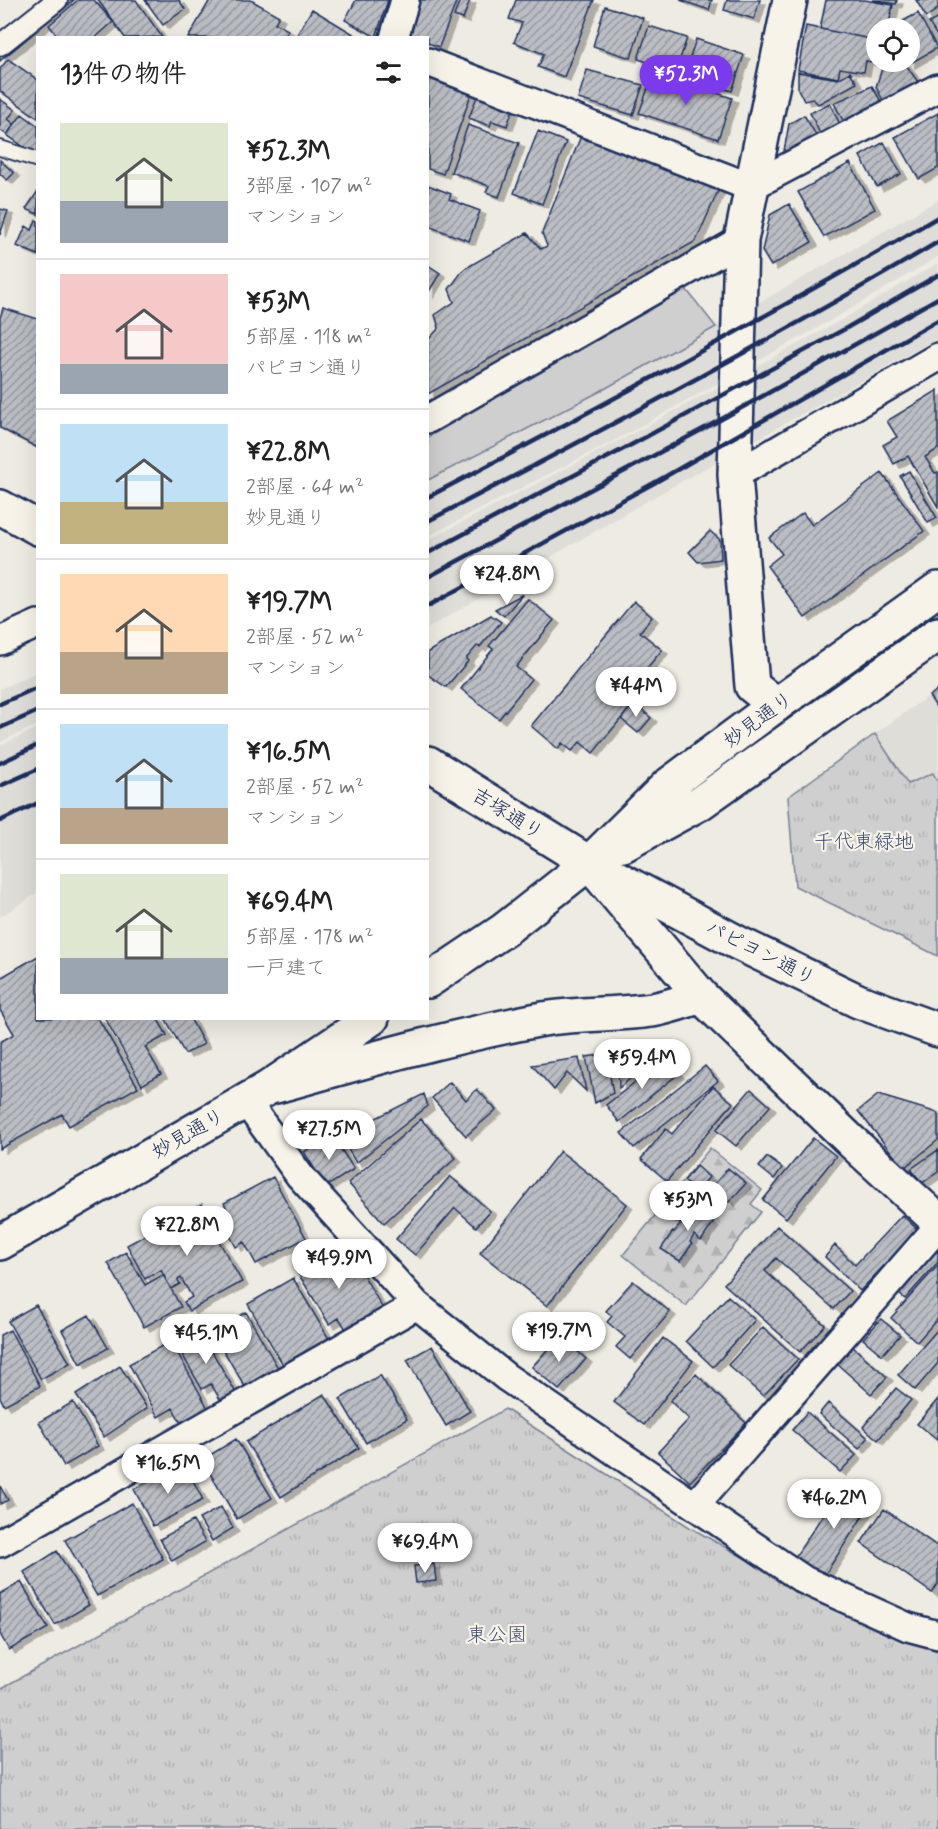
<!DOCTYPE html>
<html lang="ja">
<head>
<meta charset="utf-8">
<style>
	:root { --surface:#fff; --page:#f2f2f2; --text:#222; --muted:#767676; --line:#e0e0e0; --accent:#7c3aed }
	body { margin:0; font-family:Mynerve,"Klee One",sans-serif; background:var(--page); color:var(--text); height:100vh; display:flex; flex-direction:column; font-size:22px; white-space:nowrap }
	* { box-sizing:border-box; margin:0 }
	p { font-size:20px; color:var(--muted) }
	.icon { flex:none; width:33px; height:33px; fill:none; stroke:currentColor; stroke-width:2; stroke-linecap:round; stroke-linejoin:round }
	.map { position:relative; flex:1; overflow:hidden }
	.sheet { position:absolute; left:36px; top:36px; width:393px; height:984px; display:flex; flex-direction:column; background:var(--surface); border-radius:0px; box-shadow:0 6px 24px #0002 }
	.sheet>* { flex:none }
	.controls { position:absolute; left:866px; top:18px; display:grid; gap:12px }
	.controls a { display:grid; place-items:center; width:54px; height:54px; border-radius:50%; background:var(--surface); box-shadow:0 6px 24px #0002; font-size:30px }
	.price { position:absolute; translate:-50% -51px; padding:0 14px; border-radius:21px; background:#fff; color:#222; font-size:20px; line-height:39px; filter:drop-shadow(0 2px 3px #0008) }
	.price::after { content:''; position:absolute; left:50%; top:36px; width:18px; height:14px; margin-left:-9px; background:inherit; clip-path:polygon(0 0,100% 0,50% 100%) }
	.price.selected { background:var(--accent); color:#fff }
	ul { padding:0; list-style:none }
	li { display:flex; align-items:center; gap:18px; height:150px; padding:0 24px }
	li+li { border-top:2px solid var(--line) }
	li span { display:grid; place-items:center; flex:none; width:168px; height:120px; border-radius:0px; color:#555 }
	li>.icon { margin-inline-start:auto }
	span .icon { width:72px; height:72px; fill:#fffc; stroke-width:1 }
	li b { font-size:26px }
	h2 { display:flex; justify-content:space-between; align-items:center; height:72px; padding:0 24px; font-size:26px }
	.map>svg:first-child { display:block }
</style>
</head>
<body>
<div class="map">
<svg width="938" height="1829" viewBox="0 0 938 1829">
	<defs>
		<pattern id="forest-firs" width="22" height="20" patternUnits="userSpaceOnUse" patternTransform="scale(1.5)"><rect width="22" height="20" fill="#cfcfcf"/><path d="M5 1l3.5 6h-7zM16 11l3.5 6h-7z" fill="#b1b2b4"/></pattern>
		<pattern id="park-tufts" width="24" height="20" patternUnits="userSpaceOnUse" patternTransform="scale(1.5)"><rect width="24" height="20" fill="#cfcfcf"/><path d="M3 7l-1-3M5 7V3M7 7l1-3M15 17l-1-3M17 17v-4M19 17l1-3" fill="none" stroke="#b1b2b4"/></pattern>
		<pattern id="building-hatch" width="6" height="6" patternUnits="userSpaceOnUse" patternTransform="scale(1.5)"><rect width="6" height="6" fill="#babdc2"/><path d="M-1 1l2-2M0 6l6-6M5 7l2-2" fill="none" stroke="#969aa1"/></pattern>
		<filter id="shadow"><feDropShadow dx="6" dy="4" stdDeviation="0" flood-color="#0004"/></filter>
	</defs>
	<rect width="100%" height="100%" fill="#eeebe2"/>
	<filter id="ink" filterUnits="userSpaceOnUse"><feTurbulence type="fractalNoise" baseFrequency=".0167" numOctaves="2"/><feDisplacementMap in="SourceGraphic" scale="12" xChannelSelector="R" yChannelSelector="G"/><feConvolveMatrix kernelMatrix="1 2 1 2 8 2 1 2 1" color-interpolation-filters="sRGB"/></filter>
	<g filter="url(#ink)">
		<path fill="#deddd8" d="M938 200V257L835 318 625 435 428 536V480L597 393 808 275Z
			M938 263V338L659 494 428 628V540L628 436 838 322Z
			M37 672V725L0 742V689Z
			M938 689V782L932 773 908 785 875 734Z
			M37 728V893L0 917V746Z"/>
		<path fill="#cfcfcf" stroke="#757f96" stroke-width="1.5" d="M686 289 716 327 597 393 428 480V437Z
			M938 610V614L702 783 699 781Z"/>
		<path fill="url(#forest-firs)" stroke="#757f96" stroke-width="1.5" d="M710 1148 762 1190 751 1204 761 1212 686 1306 623 1255Z"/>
		<path fill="url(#park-tufts)" stroke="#757f96" stroke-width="1.5" d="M875 734 908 784 933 773 938 782V956L795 886 788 797Z
			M505 1409 691 1528 801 1590 938 1647V1829H0V1689Z"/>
		<path fill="url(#building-hatch)" stroke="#1b2f5e" stroke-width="1.5" filter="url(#shadow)" d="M52 0H74L0 61V43Z
			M78 0H94L113 22 95 38H59L49 25Z
			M98 0H136L162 37 125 38Z
			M145 0H179L185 9 163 25Z
			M210 0H251L279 16 275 23 288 30 284 38H251L246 35 244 38H188Z
			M356 0H388L376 37 345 20Z
			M416 0H457L439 47 428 43V38H414L403 34Z
			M460 0H470L463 19 454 16Z
			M516 0H594L564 77 538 67 544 54 514 42 522 23 509 19Z
			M680 0H712L709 10Z
			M727 0H760L754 19 724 10Z
			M826 0H865L893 5 888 28H876V40L820 29Z
			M872 0H897L896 4Z
			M916 0H938V9L926 17Z
			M605 6 643 18 631 58 593 46Z
			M312 9 360 38H295Z
			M918 13 937 48 909 64V28H890Z
			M938 18V38L929 23Z
			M649 26 687 38 676 71 638 59Z
			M806 26 876 40V63L866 61 864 72 840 68 838 78 798 70Z
			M696 39 744 55 732 91 684 75Z
			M8 59 38 80V118L0 91V69Z
			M884 62H904L918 82 884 102 876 87Z
			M587 70 643 85 633 115 578 99Z
			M654 72 732 98 718 139 639 113Z
			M798 72 838 79 850 72 857 83 818 104 813 99 804 101 798 89Z
			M428 74 474 86 443 174 428 169Z
			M872 86 882 103 846 126 834 103Z
			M479 91 513 109 507 126 492 121 490 126 469 118Z
			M0 99 15 110 8 119 14 124 7 135 0 130Z
			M830 103 842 129 822 138 810 113Z
			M938 113V168L919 179 895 137Z
			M22 114 38 126V157L7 135Z
			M804 115 819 140 791 157 784 151 789 124Z
			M468 125 519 143 499 197 486 192 489 186 451 172Z
			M538 131 566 142 542 204 514 193Z
			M581 136 719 189 696 241 428 394V340L439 328 435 315 454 302 449 289 464 269 527 233 541 249 547 246 542 233Z
			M884 142 901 174 877 187 860 156Z
			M0 160 14 173 7 180 0 174Z
			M850 163 875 209 824 237 798 192Z
			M428 185 451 194 449 199 480 211 469 241 428 226Z
			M38 191V214L26 209Z
			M789 204 812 242 771 266 762 251 770 215Z
			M0 209 8 211 0 235Z
			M36 220 38 221V255L17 246 26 226 32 230Z
			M428 265 440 273 428 293Z
			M3 308 38 319V448L0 428V318Z
			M938 390V449L925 457 935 473 938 472V507L908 456 894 464 883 445 897 437 887 421Z
			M909 471 937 518 928 523 900 476Z
			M882 473 924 531 805 618 767 566 782 554 769 538 803 513 812 525Z
			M710 531 720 540 721 559 698 562 689 552Z
			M523 594 504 616 495 609Z
			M528 599 554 620 516 667 531 679 499 719 461 689 493 649 489 646Z
			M634 601 652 617 640 632 662 650 642 674 651 682 593 753 580 742 572 751 562 743 558 749 531 726Z
			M491 615 501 622 480 647 477 646 466 659 468 661 446 687 428 675V652Z
			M938 690V710L929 696Z
			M634 703 651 718 638 733 621 719Z
			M38 956V1018H98L138 1087 69 1126 62 1114 0 1149V1042L14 1034 0 1010V978Z
			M105 1018H157L167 1035 145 1047 161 1074 142 1085Z
			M165 1018H190L204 1044 185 1054Z
			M606 1054 613 1093 595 1103 586 1057Z
			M659 1054 619 1088 617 1056Z
			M579 1058 586 1091 567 1073 554 1090 532 1065Z
			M666 1058 678 1074 619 1122 606 1105Z
			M705 1066 718 1081 634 1148 621 1133Z
			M450 1082 466 1100 477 1089 496 1110 466 1136 432 1098Z
			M713 1086 733 1103 667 1181 641 1159 666 1129 672 1134Z
			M751 1089 770 1106 736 1146 716 1130Z
			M424 1094 428 1106 356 1163 340 1136Z
			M878 1095 938 1113V1140L904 1168 858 1111Z
			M421 1119 456 1158 384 1223 348 1183Z
			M331 1134 354 1169 326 1187 304 1152Z
			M813 1138 836 1156 786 1218 763 1200Z
			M938 1150V1172L922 1183 911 1169Z
			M560 1151 627 1204 547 1306 480 1253Z
			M767 1157 782 1168 774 1179 759 1167Z
			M696 1166 709 1177 697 1192 684 1181Z
			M728 1168 746 1183 729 1202 712 1187Z
			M450 1176 490 1211 476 1227 455 1208 415 1255 396 1239Z
			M273 1177 306 1238 256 1264 244 1242 236 1247 218 1214 227 1209 224 1203Z
			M202 1204 209 1218 207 1220 242 1282 189 1311 184 1302 192 1297 181 1278 178 1280 180 1284 171 1289 161 1270 145 1279 127 1245Z
			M698 1205 711 1213 707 1219 713 1223 701 1241 694 1235 690 1242 692 1244 680 1261 661 1249 673 1231 674 1232 681 1224 676 1222 688 1206 694 1210Z
			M902 1215 918 1230 860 1291 825 1257 835 1245 855 1265Z
			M777 1226 850 1291 834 1309 776 1258 765 1271 825 1325 800 1352 724 1284Z
			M932 1245 938 1250V1262L905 1299 893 1289Z
			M329 1250 364 1276 383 1309 347 1331 339 1318 329 1324 296 1270Z
			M126 1252 145 1285 163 1275 181 1307 144 1327 108 1263Z
			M938 1265V1318L917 1342 891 1318Z
			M293 1278 332 1344 286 1370 248 1304Z
			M633 1281 670 1312 630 1359 616 1347 625 1337 607 1322 612 1316 606 1311Z
			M728 1296 755 1320 713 1367 686 1341Z
			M36 1305 70 1363 41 1379 8 1321Z
			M246 1312 278 1368 245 1387 212 1331Z
			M89 1315 108 1348 80 1364 62 1330Z
			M881 1319 900 1335 882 1355 863 1339Z
			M198 1327 239 1398 224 1406 211 1384 202 1389 174 1340Z
			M763 1327 798 1359 763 1396 728 1365Z
			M938 1329V1363L915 1390 898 1375Z
			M10 1330 40 1386 4 1405 0 1397V1335Z
			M560 1335 586 1359 559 1390 532 1367Z
			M663 1338 693 1361 644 1425 614 1402Z
			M171 1341 210 1412 183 1427 173 1408 158 1417 129 1364Z
			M432 1346 470 1411 446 1426 407 1360Z
			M852 1346 887 1377 871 1394 837 1364Z
			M120 1366 147 1408 104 1437 76 1395Z
			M696 1374 746 1423 690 1482 658 1452 689 1419 670 1401Z
			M380 1375 407 1419 366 1443 340 1399Z
			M896 1388 911 1400 878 1440 863 1427Z
			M324 1394 359 1448 281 1497 246 1442Z
			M938 1399V1441L917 1424Z
			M73 1402 98 1446 64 1466 39 1422Z
			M828 1403 868 1438 859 1449 819 1414Z
			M807 1412 856 1455 840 1472 792 1430Z
			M236 1439 272 1498 237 1519 202 1460Z
			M184 1463 203 1500 153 1526 134 1489Z
			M844 1483 872 1502 824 1576 795 1557Z
			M0 1486 8 1500 0 1504Z
			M132 1503 163 1559 97 1596 65 1540Z
			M221 1507 233 1528 212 1541 199 1519Z
			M884 1509 938 1547V1584L932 1593 861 1543Z
			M193 1521 205 1542 172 1561 160 1539Z
			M57 1551 89 1605 55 1625 24 1572Z
			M434 1564 436 1581 416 1583 414 1566Z
			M21 1582 48 1628 9 1650 0 1634V1594Z"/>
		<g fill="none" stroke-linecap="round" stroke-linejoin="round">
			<g stroke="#1b2f5e" stroke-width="18">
				<path id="service" d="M0 148 38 160"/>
			</g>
			<g stroke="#1b2f5e" stroke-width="24">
				<path id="pedestrian" d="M0 45 57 0"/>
			</g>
			<g stroke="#1b2f5e" stroke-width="32">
				<path id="minor" d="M394 38 405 0
					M428 62 750 187 938 88
					M428 419 741 240
					M735 475 938 357
					M0 641 38 624
					M245 1100 300 1176 417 1305 506 1377 804 1580 908 1627 938 1635
					M695 1505 938 1227
					M0 1543 417 1305"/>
			</g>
			<g stroke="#1b2f5e" stroke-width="38">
				<path id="tertiary" d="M776 705 752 686 735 475 741 240 790 0
					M589 863 701 996 852 1142 938 1221
					M276 1086C364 1061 452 1036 543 1019 579 1013 616 1015 652 1010 669 1007 685 1001 701 996"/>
			</g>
			<g stroke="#1b2f5e" stroke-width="38">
				<path id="secondary" d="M0 507 38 528
					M428 763 589 863 738 943 858 1001 938 1030
					M623 845 700 803 938 634
					M428 981 504 930 589 863 667 786 776 705 938 589
					M0 1243 268 1088 372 1018"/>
			</g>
			<use href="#service" stroke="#f7f3e8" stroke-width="14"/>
			<use href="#pedestrian" stroke="#f7f3e8" stroke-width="20"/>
			<use href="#minor" stroke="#f7f3e8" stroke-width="27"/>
			<use href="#tertiary" stroke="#f7f3e8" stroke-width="33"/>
			<use href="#secondary" stroke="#f7f3e8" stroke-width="33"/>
			<path stroke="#1b2f5e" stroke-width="4.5" d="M428 497C600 407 771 315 938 217
				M428 521C600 432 771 341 938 242
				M428 553 631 445 843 330 938 275
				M428 577 718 421 938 298
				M428 606 654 483 938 320
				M0 704 38 687
				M0 728 38 711
				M0 763 38 745
				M0 786 38 769
				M0 821 38 803"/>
		</g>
	</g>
	<g text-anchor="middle" stroke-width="4.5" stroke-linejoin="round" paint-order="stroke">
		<g font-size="20" fill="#1b2f5e" stroke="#f7f3e8">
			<text transform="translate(758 719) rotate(-36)" y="7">妙見通り</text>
			<text transform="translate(508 813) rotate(32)" y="7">吉塚通り</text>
			<text transform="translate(761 952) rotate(27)" y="7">パピヨン通り</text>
			<text transform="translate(188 1133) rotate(-30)" y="7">妙見通り</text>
		</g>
		<g font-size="20" fill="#3f4f75" stroke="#f7f3e8">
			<text x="864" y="848">千代東緑地</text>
			<text x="497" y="1641">東公園</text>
		</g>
	</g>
</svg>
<div class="controls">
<a><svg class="icon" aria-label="locate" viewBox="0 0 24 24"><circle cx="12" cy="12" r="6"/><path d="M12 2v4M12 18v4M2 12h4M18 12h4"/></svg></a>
</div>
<b class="price selected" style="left:686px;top:106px">¥52.3M</b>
<b class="price" style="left:507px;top:606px">¥24.8M</b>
<b class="price" style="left:636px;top:718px">¥44M</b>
<b class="price" style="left:642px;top:1090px">¥59.4M</b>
<b class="price" style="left:329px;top:1161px">¥27.5M</b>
<b class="price" style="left:688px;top:1232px">¥53M</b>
<b class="price" style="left:187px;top:1257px">¥22.8M</b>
<b class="price" style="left:339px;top:1290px">¥49.9M</b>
<b class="price" style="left:559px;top:1363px">¥19.7M</b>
<b class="price" style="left:206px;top:1365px">¥45.1M</b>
<b class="price" style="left:168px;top:1495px">¥16.5M</b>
<b class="price" style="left:834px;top:1530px">¥46.2M</b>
<b class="price" style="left:425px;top:1574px">¥69.4M</b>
<section class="sheet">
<h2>13件の物件<svg class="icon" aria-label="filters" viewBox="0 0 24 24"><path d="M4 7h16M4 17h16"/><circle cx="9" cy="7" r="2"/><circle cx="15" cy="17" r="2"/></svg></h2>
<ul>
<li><span style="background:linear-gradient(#dfe7d0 65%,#9aa5b1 0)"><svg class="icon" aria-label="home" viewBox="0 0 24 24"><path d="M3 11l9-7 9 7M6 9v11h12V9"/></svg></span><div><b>¥52.3M</b><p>3部屋 · 107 m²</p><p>マンション</p></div></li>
<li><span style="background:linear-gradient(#f6c9c9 75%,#9aa5b1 0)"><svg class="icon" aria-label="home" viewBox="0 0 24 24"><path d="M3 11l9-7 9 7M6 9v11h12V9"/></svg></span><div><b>¥53M</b><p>5部屋 · 118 m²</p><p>パピヨン通り</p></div></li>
<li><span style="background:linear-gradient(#bfe0f5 65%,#c2b280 0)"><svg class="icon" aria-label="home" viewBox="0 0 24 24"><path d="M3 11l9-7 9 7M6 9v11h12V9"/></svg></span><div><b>¥22.8M</b><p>2部屋 · 64 m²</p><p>妙見通り</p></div></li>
<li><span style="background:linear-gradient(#ffd9b3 65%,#b9a48a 0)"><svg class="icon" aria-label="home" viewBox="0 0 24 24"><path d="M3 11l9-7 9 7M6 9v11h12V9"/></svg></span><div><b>¥19.7M</b><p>2部屋 · 52 m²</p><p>マンション</p></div></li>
<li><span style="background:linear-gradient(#bfe0f5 70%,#b9a48a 0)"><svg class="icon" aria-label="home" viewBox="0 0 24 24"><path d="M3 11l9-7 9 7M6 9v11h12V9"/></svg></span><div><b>¥16.5M</b><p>2部屋 · 52 m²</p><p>マンション</p></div></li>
<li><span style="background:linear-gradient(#dfe7d0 70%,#9aa5b1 0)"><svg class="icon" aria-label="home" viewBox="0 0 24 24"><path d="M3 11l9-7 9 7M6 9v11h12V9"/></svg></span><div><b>¥69.4M</b><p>5部屋 · 178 m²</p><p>一戸建て</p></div></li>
</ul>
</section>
</div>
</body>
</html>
